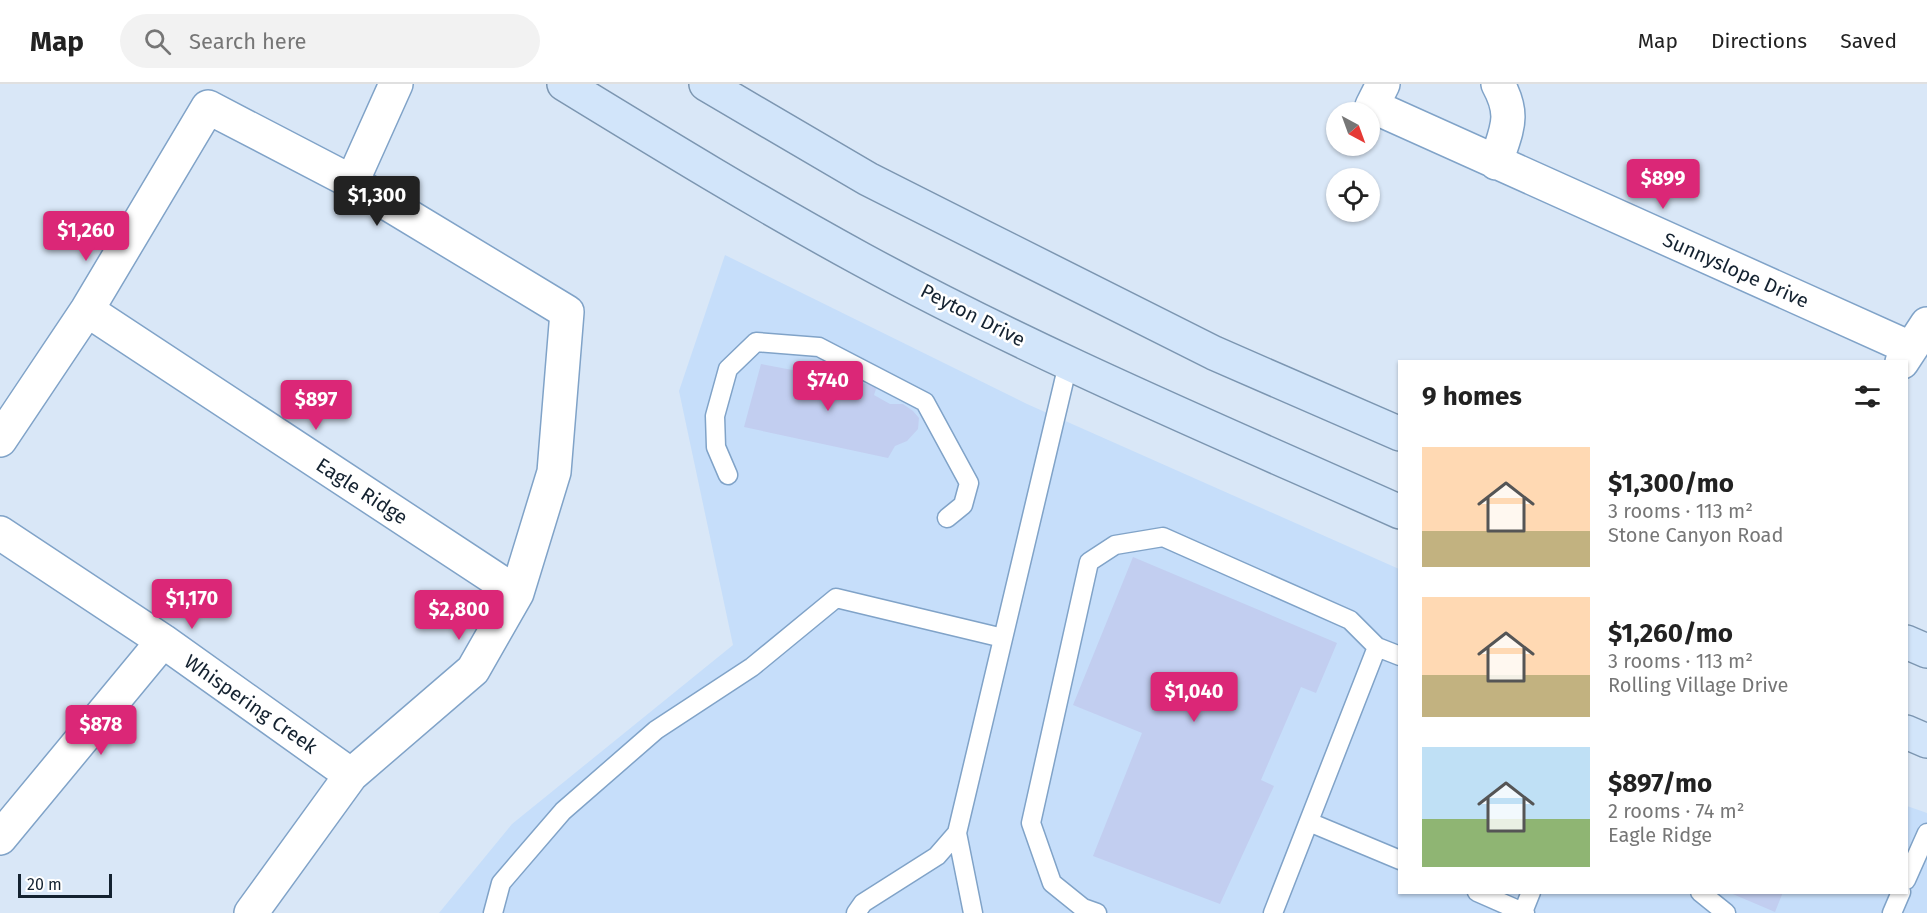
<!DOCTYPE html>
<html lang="en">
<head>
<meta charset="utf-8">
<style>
	:root { --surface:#fff; --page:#f2f2f2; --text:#222; --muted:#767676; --line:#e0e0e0; --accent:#db2777 }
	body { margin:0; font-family:"Fira Sans",sans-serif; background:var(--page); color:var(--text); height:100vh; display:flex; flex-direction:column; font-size:22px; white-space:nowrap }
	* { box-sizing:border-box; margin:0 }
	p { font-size:20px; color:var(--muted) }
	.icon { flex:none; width:33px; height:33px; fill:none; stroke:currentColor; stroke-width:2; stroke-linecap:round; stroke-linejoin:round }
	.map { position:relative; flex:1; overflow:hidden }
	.panel { position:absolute; left:1398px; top:276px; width:510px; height:534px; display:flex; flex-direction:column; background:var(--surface); border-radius:0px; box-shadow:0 2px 4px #0004 }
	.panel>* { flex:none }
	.needle { width:39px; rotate:139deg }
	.controls { position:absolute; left:1326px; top:18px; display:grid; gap:12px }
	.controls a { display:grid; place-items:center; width:54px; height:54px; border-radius:50%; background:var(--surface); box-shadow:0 2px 4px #0004; font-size:30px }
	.scale { position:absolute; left:18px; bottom:15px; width:94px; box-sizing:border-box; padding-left:6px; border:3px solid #142230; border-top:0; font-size:16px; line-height:21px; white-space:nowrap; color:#142230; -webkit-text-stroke:4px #fff; paint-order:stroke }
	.price { position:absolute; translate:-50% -51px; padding:0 14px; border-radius:6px; background:var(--accent); color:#fff; font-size:20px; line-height:39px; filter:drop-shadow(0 2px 3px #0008) }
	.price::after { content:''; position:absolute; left:50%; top:36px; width:18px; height:14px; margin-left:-9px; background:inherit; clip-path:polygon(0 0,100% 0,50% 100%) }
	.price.active { background:#222; color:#fff }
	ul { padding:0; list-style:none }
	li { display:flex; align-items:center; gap:18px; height:150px; padding:0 24px }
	li span { display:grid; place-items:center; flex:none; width:168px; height:120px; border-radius:0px; color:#555 }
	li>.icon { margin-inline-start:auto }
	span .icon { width:72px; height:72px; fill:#fffc; stroke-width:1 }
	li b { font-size:26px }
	h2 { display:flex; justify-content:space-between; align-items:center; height:72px; padding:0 24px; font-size:26px }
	header { display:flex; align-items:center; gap:36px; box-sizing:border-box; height:84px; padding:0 30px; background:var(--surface); border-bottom:2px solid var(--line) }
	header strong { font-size:28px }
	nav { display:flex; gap:33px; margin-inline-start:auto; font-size:21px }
	.search { width:420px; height:54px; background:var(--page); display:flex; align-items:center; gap:15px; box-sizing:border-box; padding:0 21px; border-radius:33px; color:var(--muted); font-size:22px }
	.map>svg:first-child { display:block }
</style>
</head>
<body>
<header>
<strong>Map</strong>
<div class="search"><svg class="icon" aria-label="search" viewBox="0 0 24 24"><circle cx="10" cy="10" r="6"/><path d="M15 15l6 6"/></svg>Search here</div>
<nav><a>Map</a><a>Directions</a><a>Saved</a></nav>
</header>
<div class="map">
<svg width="1927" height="829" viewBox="0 0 1927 829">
	<rect width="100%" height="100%" fill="#d9e7f7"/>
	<path fill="#c6defa" d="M725 171 1027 320 1399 485 1400 808H1906L1907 722 1927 729V829H439L512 740 733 561 679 307Z"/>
	<path fill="#c2cef0" d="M761 280 877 302 874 311 890 320H903L913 327 919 334 918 345 907 357 895 362 888 374 744 343Z
		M1133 473 1337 559 1316 609 1301 603 1261 696 1274 702 1220 820 1093 772 1142 649 1073 621Z
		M1728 808H1783L1775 828Z"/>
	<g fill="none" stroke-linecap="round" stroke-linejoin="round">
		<g stroke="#80a3c8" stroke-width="21">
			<path id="lane" d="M728 391 716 363 715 332 728 285 756 258 819 263 925 318 969 399 963 421 947 434
				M1309 738 1400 776
				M1906 796 1927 749
				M1477 808 1525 829
				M1700 808 1726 829
				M1523 828 1531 808
				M493 829 501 799 563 727 656 646 752 583 836 514 1003 554
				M856 829 863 819 937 772 957 749
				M973 829 957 749 1068 280
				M1097 829 1083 824 1052 799 1031 739 1089 478 1115 461 1163 453 1350 536 1377 563 1400 572
				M1273 829 1377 563
				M1892 829 1901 808"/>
		</g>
		<g stroke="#80a3c8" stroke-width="36">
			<path id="street" d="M1383 0 1372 22 1910 264
				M1496 79C1506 45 1516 33 1498 0
				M352 98 396 0
				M87 226 517 509
				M1902 278 1927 240
				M0 356 87 226 208 23 352 98 567 228 554 388 517 509 473 586 351 691 251 829
				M0 449 163 557 351 691
				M0 754 163 557"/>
		</g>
		<g stroke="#7c96b1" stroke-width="36">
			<path id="primary" d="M564 0C662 60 760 120 861 175 1035 270 1219 347 1400 428
				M706 0 868 95 981 152 1214 269 1400 350
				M1906 558 1927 567
				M1906 648 1927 657"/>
		</g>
		<use href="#lane" stroke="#fff" stroke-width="18"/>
		<use href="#street" stroke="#fff" stroke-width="33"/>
		<use href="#primary" stroke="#d2e5fa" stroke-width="33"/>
	</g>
	<g text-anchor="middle" stroke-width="5" stroke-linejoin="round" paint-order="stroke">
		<g font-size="20" fill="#142230" stroke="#fff">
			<text transform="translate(1736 186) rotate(24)" y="7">Sunnyslope Drive</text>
			<text transform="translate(973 231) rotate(27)" y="7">Peyton Drive</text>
			<text transform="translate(362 407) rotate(33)" y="7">Eagle Ridge</text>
			<text transform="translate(251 620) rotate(35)" y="7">Whispering Creek</text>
		</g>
	</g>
</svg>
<div class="controls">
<a><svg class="needle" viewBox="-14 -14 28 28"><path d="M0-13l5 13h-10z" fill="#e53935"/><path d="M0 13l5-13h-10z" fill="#767676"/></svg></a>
<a><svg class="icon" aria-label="locate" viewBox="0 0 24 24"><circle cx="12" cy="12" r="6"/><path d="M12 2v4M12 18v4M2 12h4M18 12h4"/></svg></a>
</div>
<div class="scale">20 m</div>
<b class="price" style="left:1663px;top:126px">$899</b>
<b class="price active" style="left:377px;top:143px">$1,300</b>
<b class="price" style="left:86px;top:178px">$1,260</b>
<b class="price" style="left:828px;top:328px">$740</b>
<b class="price" style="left:316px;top:347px">$897</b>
<b class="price" style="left:192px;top:546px">$1,170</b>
<b class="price" style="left:459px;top:557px">$2,800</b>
<b class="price" style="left:1194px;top:639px">$1,040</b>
<b class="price" style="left:101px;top:672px">$878</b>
<section class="panel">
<h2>9 homes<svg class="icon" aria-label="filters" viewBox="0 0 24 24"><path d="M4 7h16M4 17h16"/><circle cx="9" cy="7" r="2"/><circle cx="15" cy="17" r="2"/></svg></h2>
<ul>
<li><span style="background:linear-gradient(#ffd9b3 70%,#c2b280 0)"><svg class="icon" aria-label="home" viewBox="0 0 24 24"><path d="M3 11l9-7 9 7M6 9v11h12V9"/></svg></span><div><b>$1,300/mo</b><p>3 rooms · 113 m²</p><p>Stone Canyon Road</p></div></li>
<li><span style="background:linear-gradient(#ffd9b3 65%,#c2b280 0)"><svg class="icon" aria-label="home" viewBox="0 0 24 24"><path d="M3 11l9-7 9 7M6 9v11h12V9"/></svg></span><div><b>$1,260/mo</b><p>3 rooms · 113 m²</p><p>Rolling Village Drive</p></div></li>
<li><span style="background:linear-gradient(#bfe0f5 60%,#8fb573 0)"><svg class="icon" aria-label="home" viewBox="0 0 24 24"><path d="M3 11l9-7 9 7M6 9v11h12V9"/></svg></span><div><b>$897/mo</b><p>2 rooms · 74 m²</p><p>Eagle Ridge</p></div></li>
</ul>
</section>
</div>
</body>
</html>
